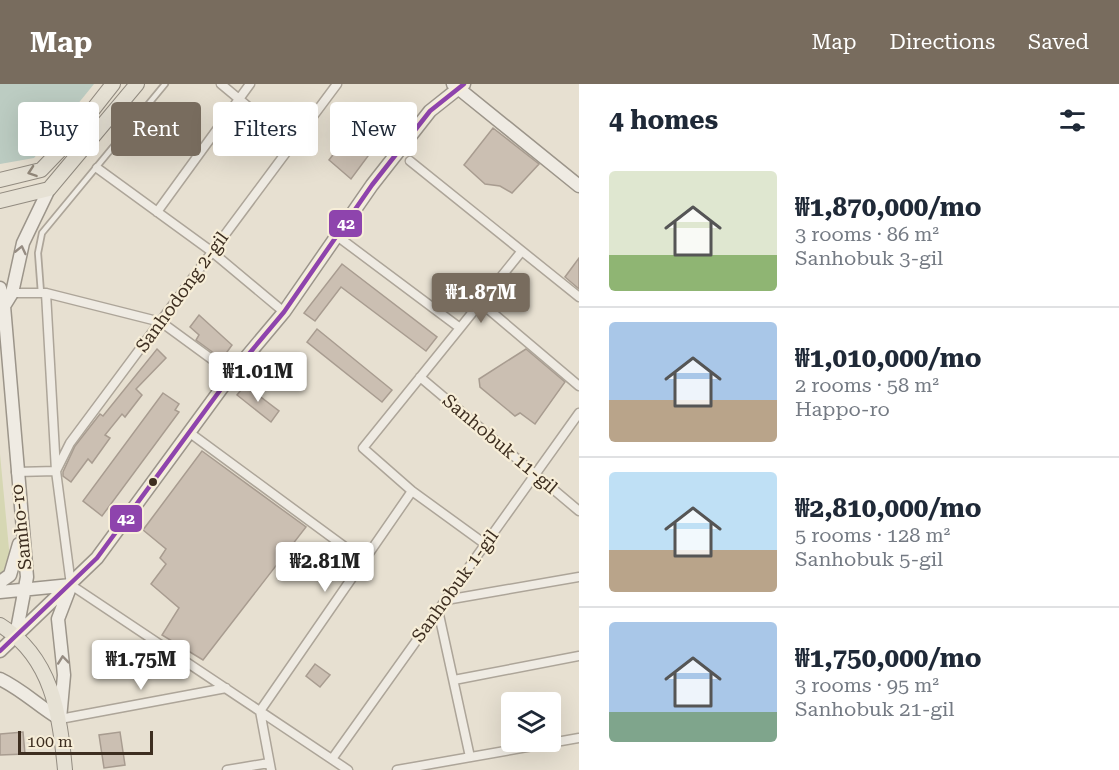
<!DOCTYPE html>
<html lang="en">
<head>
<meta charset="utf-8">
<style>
	:root { --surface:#fff; --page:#f2f2f3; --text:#1f2937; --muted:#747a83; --line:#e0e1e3; --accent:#786c5e }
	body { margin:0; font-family:"Roboto Serif",serif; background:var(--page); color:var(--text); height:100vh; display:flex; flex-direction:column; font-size:22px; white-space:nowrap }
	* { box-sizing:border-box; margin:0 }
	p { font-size:20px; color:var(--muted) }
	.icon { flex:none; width:33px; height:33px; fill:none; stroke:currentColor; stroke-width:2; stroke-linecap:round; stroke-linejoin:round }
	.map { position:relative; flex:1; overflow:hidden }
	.sheet { display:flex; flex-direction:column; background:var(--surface); width:540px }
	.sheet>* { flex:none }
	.guide { position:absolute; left:18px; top:18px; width:471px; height:54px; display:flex; gap:12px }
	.tools { position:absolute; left:501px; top:608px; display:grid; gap:12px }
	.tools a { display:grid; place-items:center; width:60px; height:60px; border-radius:6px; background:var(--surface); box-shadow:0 6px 24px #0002; font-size:30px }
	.scale { position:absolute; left:18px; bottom:15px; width:135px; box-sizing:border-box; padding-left:6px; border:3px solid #3d2e20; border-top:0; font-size:16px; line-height:21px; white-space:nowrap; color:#3d2e20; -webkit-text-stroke:4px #f7eed8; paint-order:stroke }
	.price { position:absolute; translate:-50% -51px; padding:0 14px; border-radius:6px; background:#fff; color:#222; font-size:20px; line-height:39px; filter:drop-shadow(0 2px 3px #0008) }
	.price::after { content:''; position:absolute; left:50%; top:36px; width:18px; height:14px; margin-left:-9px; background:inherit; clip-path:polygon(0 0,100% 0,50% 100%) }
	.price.on { background:var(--accent); color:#fff }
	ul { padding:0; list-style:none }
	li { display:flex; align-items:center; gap:18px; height:150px; padding:0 30px }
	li+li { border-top:2px solid var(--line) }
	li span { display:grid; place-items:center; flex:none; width:168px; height:120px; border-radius:6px; color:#555 }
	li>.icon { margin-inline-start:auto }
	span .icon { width:72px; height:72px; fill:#fffc; stroke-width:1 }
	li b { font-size:26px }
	h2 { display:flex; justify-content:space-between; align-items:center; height:72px; padding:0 30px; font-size:26px }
	.pill { padding:0 21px; border-radius:6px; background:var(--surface); box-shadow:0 6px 24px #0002; font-size:21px; line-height:54px }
	.pill.on { background:var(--accent); color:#fff }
	header { display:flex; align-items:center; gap:36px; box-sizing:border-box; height:84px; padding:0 30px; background:var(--accent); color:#fff }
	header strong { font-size:28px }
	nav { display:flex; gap:33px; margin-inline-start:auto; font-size:21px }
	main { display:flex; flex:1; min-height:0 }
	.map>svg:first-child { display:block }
</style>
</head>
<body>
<header>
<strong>Map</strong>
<nav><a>Map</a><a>Directions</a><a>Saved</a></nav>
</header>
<main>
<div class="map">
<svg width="579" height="686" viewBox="0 0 579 686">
	<rect width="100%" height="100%" fill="#e7e0d1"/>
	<path fill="#d6d7b3" d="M0 370 11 486 0 490Z"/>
	<path fill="#bcccc2" d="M0 0H94L34 74 0 80Z"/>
	<path fill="#cbbfb2" stroke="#a89c90" stroke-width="1.5" d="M354 43 377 60 351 95 329 76Z
		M493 44 539 80 512 109 500 102 485 100 464 81Z
		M579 174V205L565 193Z
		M342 180 437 253 426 267 341 203 315 237 304 229Z
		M199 231 232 261 222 275 196 256 199 251 190 243Z
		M317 245 392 306 382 318 307 258Z
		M157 265 166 274 136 305 142 311 125 333 122 330 105 351 110 354 92 379 88 375 71 398 63 392V388L75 362 100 330 103 332Z
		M526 265 565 298 535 340 520 329 515 332 480 303 479 295Z
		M245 301 279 327 271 338 237 311Z
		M163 309 179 320 175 326 179 328 102 432 83 417Z
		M202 367 306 443 203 576 162 551 179 524 151 500 166 480 160 474 166 465 143 446Z
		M315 580 330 591 320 603 306 592Z
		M23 648 25 670 0 671V650Z
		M120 648 125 681 104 684 99 651Z"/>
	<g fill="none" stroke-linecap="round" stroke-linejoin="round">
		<g stroke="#ada599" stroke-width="8">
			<path id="lane" d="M41 209 38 169 42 149 165 0"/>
		</g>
		<g stroke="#ada599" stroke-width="11">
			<path id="street" d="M221 0 292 59
				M410 77 579 213
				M97 84 211 167 284 228
				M157 128 250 0
				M337 152 460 244 363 364 412 407 485 460
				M12 209H46L161 238 232 290
				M46 209 56 387 71 501 348 686
				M481 219 579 302
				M460 244 521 168
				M420 293 579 427
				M190 349 364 477
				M16 388 56 387 70 359 337 0
				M446 516 579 493
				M438 526 470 673
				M454 596 579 572
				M60 635 226 604
				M332 675 579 329
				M227 686 269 679
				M271 686 260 627 412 407
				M397 686 579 654"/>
		</g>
		<g stroke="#9c958a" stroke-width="15">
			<path id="secondary" d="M453 0 579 102
				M0 204 4 222 27 493 16 551
				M4 222 12 209 23 159 49 105
				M0 498 10 491 19 460
				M0 508 71 501 58 535 64 591 60 635C38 622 23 606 0 595
				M0 567 97 474 232 290 284 228 372 101 430 27 464 0"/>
		</g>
		<g stroke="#928b80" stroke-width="16">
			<path id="primary" d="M0 96 41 86 65 61 113 0
				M0 117 49 105 137 0
				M0 541C52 573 60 630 65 686"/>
		</g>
		<use href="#lane" stroke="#efebe3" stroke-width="4.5"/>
		<use href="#street" stroke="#efebe3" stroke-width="8"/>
		<use href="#secondary" stroke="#efebe3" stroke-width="12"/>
		<use href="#primary" stroke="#e6e1d4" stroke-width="14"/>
		<g stroke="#f7eed8" stroke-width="9">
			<path id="bus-1" d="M0 567 97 474 232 290 284 228 372 101 430 27 464 0"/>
		</g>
		<use href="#bus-1" stroke="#8e44ad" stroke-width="4.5"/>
	</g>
	<defs><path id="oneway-chevron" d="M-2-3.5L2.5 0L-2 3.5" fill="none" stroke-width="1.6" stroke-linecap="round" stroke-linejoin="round" transform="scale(1.5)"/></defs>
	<use stroke="#92887a" href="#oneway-chevron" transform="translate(32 88) rotate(161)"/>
	<g stroke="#968c82">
		<use href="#oneway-chevron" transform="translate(21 166) rotate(-77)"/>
		<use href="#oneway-chevron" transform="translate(63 576) rotate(-96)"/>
	</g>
	<circle fill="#3d2e20" stroke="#f7eed8" stroke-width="2" cx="153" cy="398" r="5"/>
	<g text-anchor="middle" stroke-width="4.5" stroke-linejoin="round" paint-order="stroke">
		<g font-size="18" fill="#3d2e20" stroke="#f7eed8">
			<text transform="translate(182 208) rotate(-54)" y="6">Sanhodong 2-gil</text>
			<text transform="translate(500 360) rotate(40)" y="6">Sanhobuk 11-gil</text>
			<text transform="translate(21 443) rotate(-96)" y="6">Samho-ro</text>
			<text transform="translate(455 502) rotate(-54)" y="6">Sanhobuk 1-gil</text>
		</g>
	</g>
	<g stroke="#f7eed8" stroke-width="2">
		<rect x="328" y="125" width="35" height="29" rx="6" fill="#8e44ad"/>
		<rect x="109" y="420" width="34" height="29" rx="6" fill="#8e44ad"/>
	</g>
	<g font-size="16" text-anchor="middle" font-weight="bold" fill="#fff">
		<text x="346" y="145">42</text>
		<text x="126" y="440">42</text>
	</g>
</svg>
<div class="tools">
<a><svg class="icon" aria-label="layers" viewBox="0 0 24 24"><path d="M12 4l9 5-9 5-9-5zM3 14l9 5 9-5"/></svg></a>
</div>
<div class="scale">100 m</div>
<b class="price on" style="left:481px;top:240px">₩1.87M</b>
<b class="price" style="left:258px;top:319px">₩1.01M</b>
<b class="price" style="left:325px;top:509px">₩2.81M</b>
<b class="price" style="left:141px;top:607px">₩1.75M</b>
<div class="guide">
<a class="pill">Buy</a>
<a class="pill on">Rent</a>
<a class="pill">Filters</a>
<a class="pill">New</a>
</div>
</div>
<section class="sheet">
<h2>4 homes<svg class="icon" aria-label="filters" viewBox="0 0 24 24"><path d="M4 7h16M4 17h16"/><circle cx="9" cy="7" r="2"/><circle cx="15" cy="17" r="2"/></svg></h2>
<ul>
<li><span style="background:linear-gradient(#dfe7d0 70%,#8fb573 0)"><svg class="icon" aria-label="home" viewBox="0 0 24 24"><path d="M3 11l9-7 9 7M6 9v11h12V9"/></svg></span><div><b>₩1,870,000/mo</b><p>3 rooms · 86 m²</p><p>Sanhobuk 3-gil</p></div></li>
<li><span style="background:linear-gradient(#a9c7e8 65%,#b9a48a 0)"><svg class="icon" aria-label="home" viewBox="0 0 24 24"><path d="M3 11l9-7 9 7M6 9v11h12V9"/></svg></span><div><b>₩1,010,000/mo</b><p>2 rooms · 58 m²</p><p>Happo-ro</p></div></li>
<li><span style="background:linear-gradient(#bfe0f5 65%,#b9a48a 0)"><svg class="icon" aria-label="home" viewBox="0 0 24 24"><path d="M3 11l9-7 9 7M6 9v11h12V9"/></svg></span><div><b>₩2,810,000/mo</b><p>5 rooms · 128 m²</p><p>Sanhobuk 5-gil</p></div></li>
<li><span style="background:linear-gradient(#a9c7e8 75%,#7fa58c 0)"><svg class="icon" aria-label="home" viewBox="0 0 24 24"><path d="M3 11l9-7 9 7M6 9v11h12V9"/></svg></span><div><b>₩1,750,000/mo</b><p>3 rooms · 95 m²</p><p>Sanhobuk 21-gil</p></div></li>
</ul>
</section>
</main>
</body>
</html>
